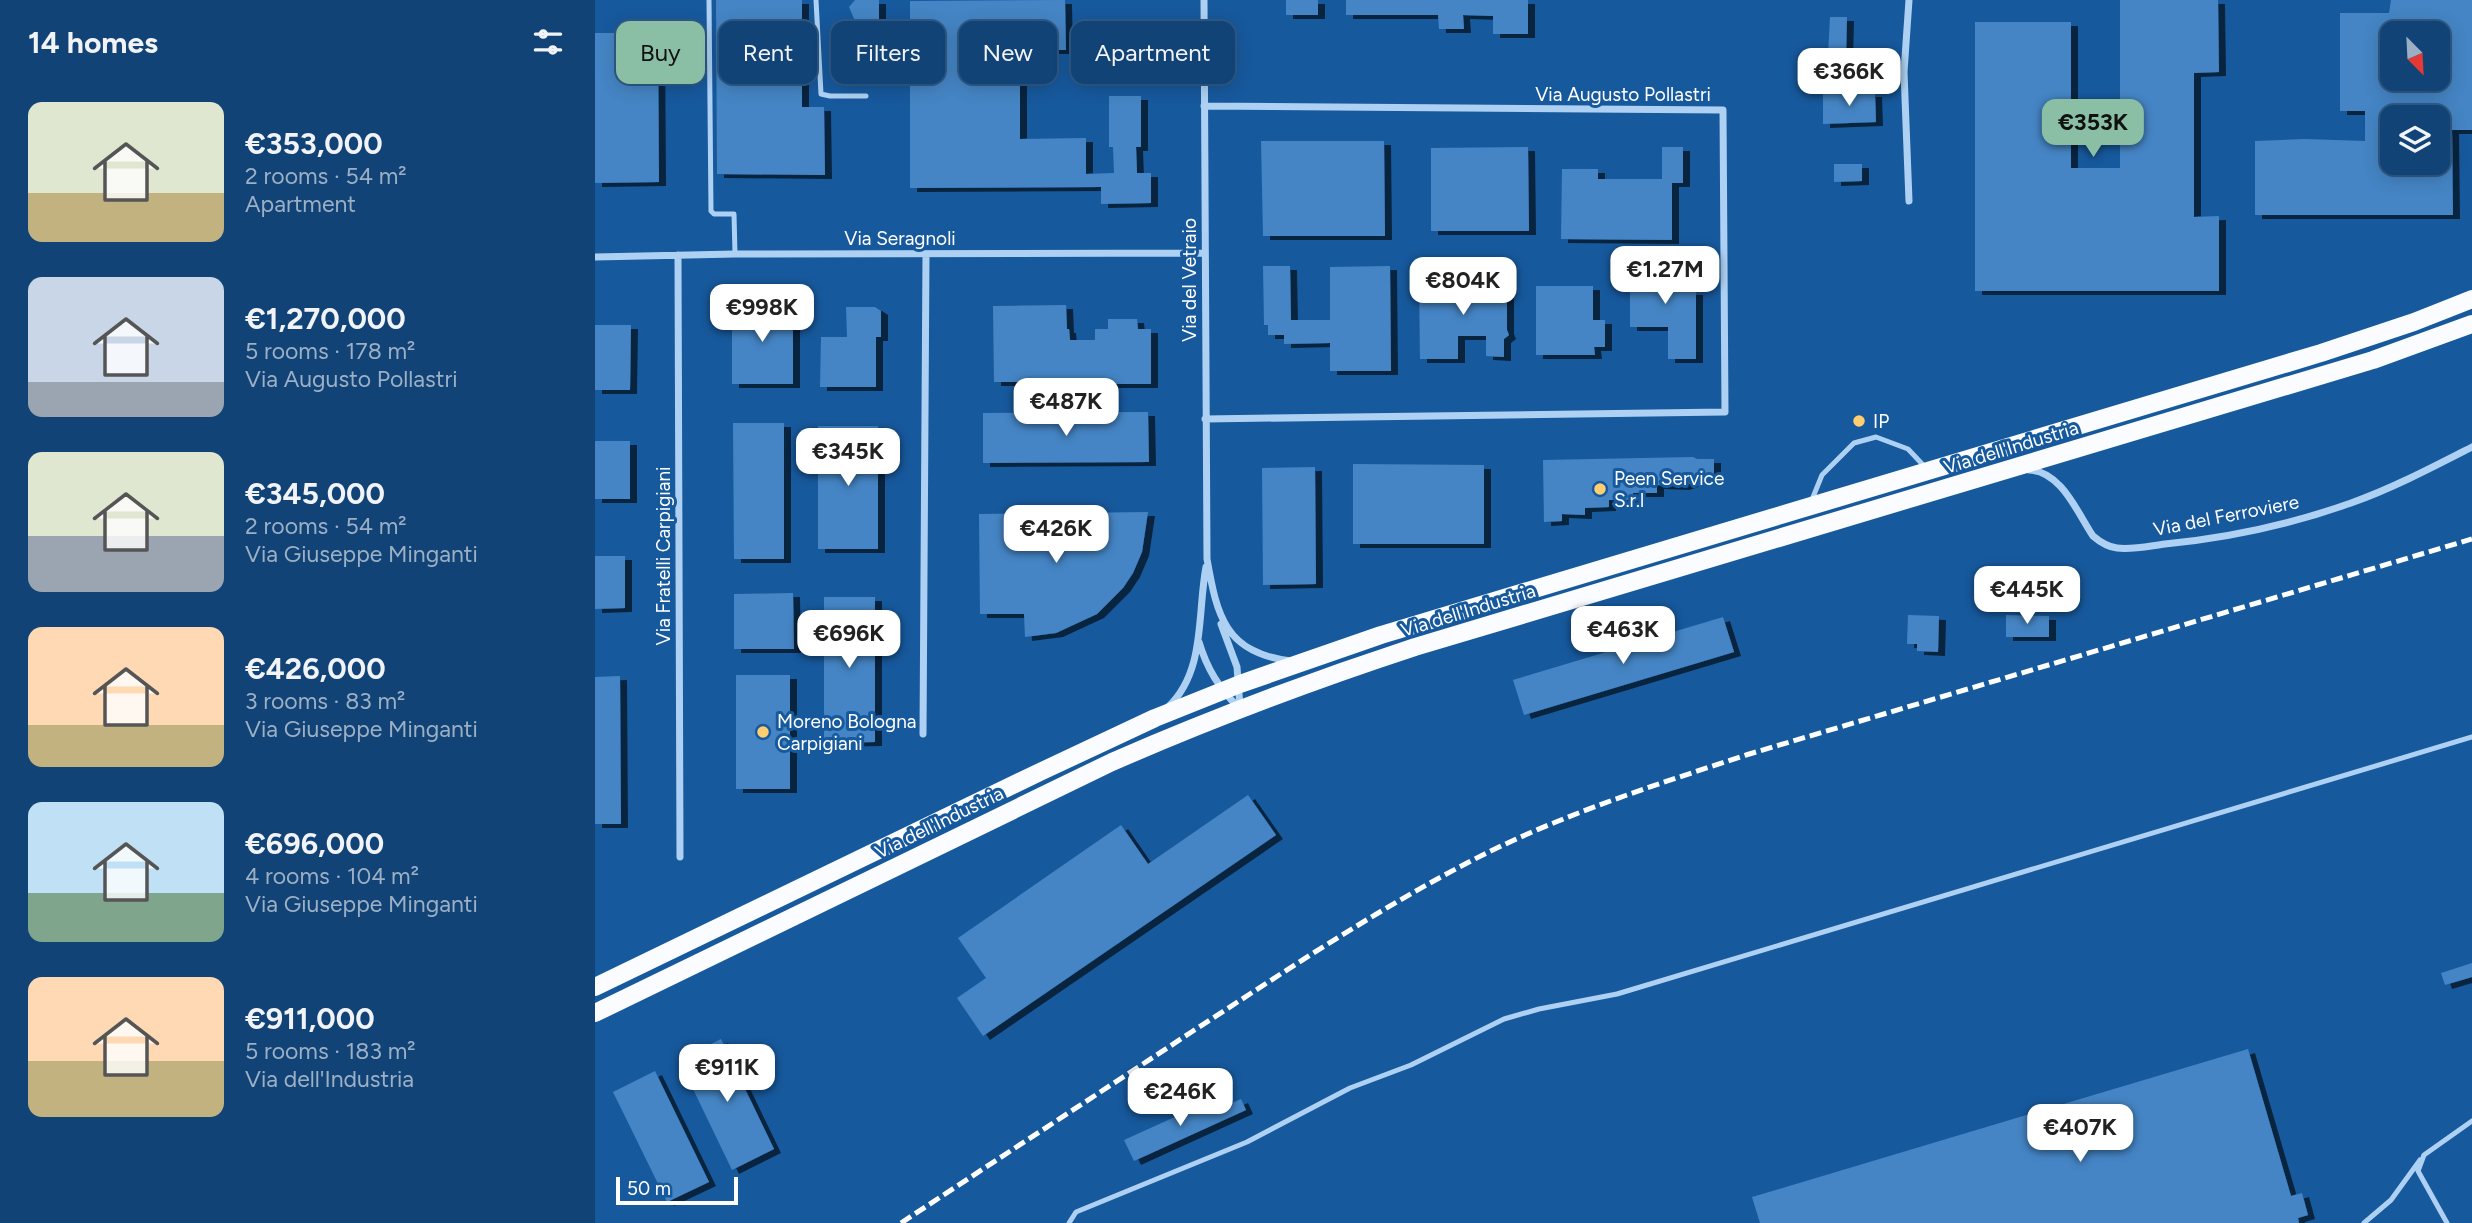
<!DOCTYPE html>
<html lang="en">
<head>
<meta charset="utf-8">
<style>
	:root { --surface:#114376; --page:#1a4a7b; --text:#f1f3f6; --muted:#9cb0c5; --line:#305c88; --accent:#8abfa5 }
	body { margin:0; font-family:Figtree,sans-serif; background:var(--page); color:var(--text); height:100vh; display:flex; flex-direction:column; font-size:26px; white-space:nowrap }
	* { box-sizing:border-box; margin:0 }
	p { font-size:23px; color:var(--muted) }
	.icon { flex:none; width:38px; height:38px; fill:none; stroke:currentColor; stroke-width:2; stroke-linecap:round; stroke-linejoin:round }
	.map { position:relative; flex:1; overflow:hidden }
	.sheet { display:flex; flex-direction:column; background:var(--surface); width:595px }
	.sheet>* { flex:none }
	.guide { position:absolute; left:21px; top:21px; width:665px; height:63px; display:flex; gap:14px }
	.needle { width:46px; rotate:156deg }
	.buttons { position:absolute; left:1785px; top:21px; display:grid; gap:14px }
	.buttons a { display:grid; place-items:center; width:70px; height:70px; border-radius:14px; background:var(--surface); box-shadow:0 4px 18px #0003,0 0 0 2px var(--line); font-size:35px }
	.scale { position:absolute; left:21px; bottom:18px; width:122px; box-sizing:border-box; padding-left:7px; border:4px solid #fff; border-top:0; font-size:19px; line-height:24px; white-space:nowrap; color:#fff; -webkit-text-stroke:5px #17599d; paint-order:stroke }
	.price { position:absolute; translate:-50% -60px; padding:0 16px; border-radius:14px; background:#fff; color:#222; font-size:23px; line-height:46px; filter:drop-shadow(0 2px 4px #0008) }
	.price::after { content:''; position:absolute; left:50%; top:42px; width:21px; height:16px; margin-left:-10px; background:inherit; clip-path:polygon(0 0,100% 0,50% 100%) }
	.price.active { background:var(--accent); color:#111 }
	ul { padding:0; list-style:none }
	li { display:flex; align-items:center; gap:21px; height:175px; padding:0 28px }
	li span { display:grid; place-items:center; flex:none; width:196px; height:140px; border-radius:14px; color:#555 }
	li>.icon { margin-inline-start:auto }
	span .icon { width:84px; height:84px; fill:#fffc; stroke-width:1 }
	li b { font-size:30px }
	h2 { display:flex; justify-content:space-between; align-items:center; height:84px; padding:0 28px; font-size:30px }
	.tag { padding:0 24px; border-radius:14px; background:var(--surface); box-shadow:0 4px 18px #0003,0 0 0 2px var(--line); font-size:24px; line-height:63px }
	.tag.active { background:var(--accent); color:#111 }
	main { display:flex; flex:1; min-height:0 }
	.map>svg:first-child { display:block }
</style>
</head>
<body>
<main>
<section class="sheet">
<h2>14 homes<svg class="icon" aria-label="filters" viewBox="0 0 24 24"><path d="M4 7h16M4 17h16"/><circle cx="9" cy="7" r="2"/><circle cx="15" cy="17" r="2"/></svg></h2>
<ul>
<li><span style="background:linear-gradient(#dfe7d0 65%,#c2b280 0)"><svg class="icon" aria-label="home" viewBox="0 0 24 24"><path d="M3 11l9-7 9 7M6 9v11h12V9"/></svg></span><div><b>€353,000</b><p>2 rooms · 54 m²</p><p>Apartment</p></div></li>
<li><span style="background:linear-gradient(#c9d6e8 75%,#9aa5b1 0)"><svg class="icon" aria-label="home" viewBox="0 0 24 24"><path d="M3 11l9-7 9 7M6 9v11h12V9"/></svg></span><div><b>€1,270,000</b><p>5 rooms · 178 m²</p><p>Via Augusto Pollastri</p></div></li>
<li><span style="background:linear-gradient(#dfe7d0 60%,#9aa5b1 0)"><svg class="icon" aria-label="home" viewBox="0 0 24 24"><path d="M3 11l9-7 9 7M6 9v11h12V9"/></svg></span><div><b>€345,000</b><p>2 rooms · 54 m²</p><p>Via Giuseppe Minganti</p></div></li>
<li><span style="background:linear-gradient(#ffd9b3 70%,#c2b280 0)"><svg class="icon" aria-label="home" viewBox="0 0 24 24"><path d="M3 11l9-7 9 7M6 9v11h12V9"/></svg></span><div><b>€426,000</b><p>3 rooms · 83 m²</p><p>Via Giuseppe Minganti</p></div></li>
<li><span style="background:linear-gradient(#bfe0f5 65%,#7fa58c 0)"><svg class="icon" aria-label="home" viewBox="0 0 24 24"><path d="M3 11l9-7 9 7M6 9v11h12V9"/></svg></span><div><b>€696,000</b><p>4 rooms · 104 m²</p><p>Via Giuseppe Minganti</p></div></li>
<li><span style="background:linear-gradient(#ffd9b3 60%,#c2b280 0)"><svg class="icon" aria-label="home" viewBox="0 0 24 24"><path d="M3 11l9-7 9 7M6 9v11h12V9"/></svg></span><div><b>€911,000</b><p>5 rooms · 183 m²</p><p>Via dell'Industria</p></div></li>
</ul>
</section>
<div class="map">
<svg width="1877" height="1223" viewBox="0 0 1877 1223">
	<defs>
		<filter id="shadow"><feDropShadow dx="7" dy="4" stdDeviation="0" flood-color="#0009"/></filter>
	</defs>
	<rect width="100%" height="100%" fill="#17599d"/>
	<path fill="#4485c5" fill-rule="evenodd" filter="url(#shadow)" d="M121 0H207V107H229L230 175 122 174Z
		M260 0H284V77L236 78 235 29 263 28 254 7Z
		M470 0 471 50H425V139L491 138V174L519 173 518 147H514V96H546V147H541L542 173H556V203L506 204V187L315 188V1Z
		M691 0H723V15H691Z
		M751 0H933V34H898V16L868 15 869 29H844L843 15H751Z
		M1525 0H1623L1624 72 1599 73V217L1624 216V291H1380V22H1476V168H1525Z
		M1796 0H1877V130H1857L1858 215H1660V141L1710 139 1770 141V111H1745V13H1794ZM1797 33H1843V79H1797ZM1797 117H1843V163H1797Z
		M1235 17H1252L1251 56 1233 55Z
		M0 33H63L64 182 0 183Z
		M1228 93H1280L1281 122 1228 124Z
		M666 141H789L790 236H668Z
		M933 147 934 231H836V148Z
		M1067 147H1088V183H1077V240L966 239 967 169H1003V179H1067Z
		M1239 164H1267V181L1239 182Z
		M1091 265 1092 291H1101V359H1073V327H1035V266Z
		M668 266H695L696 320H735V267L795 266 796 371H735V343L689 344V335H673V325H669Z
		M877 278H912V330L914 335 909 339V357L891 356V336H863V359H825L824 284H877Z
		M941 286H998V320H1010V347H999L1000 355H941Z
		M137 304 198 305V384H137Z
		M471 305 472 329H474L475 340H500V329H513V319H542L543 329H556V384H451V382H399L398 306Z
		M251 307H280L286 311V337H281V387H225L226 337H252Z
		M0 325H36L35 390H0Z
		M553 412 554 462 388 463V413Z
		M138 423H189V559H139Z
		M223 426H283V549H223Z
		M0 441H35V499H0Z
		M1098 457 1102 459H1119V477L1112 479 1105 476 1100 482 1087 486 1062 485V493H1038V500H1014V507L990 508V515L967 514V521L949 522 948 460Z
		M758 464 889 465V544H758Z
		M720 467 721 584 668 585 667 468Z
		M553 512 547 552 538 573 528 588 502 614 461 633 430 637 429 614H385L384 514Z
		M0 556H30V608L0 609Z
		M198 593 199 649H139V594Z
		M229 597H280V742L229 743Z
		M1313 615 1344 616 1343 652 1322 651V644H1312Z
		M1411 615 1454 616V637H1411Z
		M1128 617 1139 652 929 715 918 680Z
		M141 675H195V789H141Z
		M25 676 26 824H0V677Z
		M653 795 681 835 388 1036 362 998 391 978 363 938 526 825 553 864Z
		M1877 963V977L1850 985 1846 973Z
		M126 1039 179 1149 137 1170 84 1060Z
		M1653 1049 1696 1196 1707 1193 1713 1215 1703 1218 1704 1223H1165L1157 1197Z
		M60 1071 114 1182 72 1202 18 1092Z
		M646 1099 651 1110 539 1161 529 1140 615 1101 619 1111Z"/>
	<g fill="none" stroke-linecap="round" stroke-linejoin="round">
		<path stroke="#aed1f3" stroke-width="5" d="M114 0 116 211 119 214H139L140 254
			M221 0 226 94 235 96H271
			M1216 502 1227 475 1259 443 1281 437 1313 449 1331 468
			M474 1223 481 1212 652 1142 755 1088 816 1065 909 1019 944 1009 1022 994 1877 737
			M1769 1223 1796 1200 1825 1160
			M1852 1223 1823 1171 1829 1155 1877 1121"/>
		<path stroke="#aed1f3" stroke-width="7" d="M609 0 612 559C622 616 630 653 696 661
			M609 106 1128 110 1130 412 610 419
			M1314 201 1309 72 1314 0
			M83 255 85 857
			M0 257 140 254 609 253
			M1434 470C1466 471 1482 512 1498 536 1505 542 1513 547 1522 548 1537 550 1554 546 1570 544 1632 538 1697 524 1756 503 1798 488 1838 467 1877 447
			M626 624 642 667 645 707
			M604 642C612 669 624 688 644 708
			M573 707C611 671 602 614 611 567
			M328 734 331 254"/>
		<path stroke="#fafcff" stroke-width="18" d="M0 987 447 771 560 718 645 684 786 635 1726 353 1819 322 1877 299
			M0 1013 517 762C616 719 716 681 820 647L1778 360 1877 324"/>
		<path stroke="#fff" stroke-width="5" stroke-dasharray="12 5" stroke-linecap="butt" d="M306 1223C403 1159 501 1095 598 1031 689 972 778 912 874 862 962 816 1057 786 1151 755L1877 539"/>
	</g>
	<g fill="#ffce70" stroke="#17599d" stroke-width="2.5">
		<circle cx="1264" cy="421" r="7"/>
		<circle cx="1005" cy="489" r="7"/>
		<circle cx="168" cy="732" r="7"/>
	</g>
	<g text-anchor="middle" stroke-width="6" stroke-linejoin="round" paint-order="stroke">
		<g font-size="19" fill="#fff" stroke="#17599d">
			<text x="1028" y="101">Via Augusto Pollastri</text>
			<text x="305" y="245">Via Seragnoli</text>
			<text transform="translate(594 280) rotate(-90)" y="7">Via del Vetraio</text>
			<text transform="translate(1416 447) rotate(-17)" y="7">Via dell'Industria</text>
			<text transform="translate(1631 515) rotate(-11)" y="7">Via del Ferroviere</text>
			<text transform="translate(68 556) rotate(-90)" y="7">Via Fratelli Carpigiani</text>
			<text transform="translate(873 610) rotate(-17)" y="7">Via dell'Industria</text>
			<text transform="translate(344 822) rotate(-26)" y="7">Via dell'Industria</text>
		</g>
		<g font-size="19" fill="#fff" stroke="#17599d" text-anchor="start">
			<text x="1278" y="428">IP</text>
			<text x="1019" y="485">Peen Service<tspan x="1019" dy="22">S.r.l</tspan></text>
			<text x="182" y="728">Moreno Bologna<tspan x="182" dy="22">Carpigiani</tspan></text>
		</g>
	</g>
</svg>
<div class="buttons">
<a><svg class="needle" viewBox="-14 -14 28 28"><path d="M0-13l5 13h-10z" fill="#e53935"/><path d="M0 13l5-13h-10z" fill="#9cb0c5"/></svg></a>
<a><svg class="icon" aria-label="layers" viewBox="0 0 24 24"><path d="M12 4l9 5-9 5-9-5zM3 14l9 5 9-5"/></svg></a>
</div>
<div class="scale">50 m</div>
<b class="price" style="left:1254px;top:108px">€366K</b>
<b class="price active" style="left:1498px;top:159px">€353K</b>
<b class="price" style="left:1070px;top:306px">€1.27M</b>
<b class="price" style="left:868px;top:317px">€804K</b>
<b class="price" style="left:167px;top:344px">€998K</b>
<b class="price" style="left:471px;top:438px">€487K</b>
<b class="price" style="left:253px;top:488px">€345K</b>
<b class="price" style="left:461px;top:565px">€426K</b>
<b class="price" style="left:1432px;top:626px">€445K</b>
<b class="price" style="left:1028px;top:666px">€463K</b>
<b class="price" style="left:254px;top:670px">€696K</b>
<b class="price" style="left:132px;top:1104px">€911K</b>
<b class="price" style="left:585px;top:1128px">€246K</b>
<b class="price" style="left:1485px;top:1164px">€407K</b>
<div class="guide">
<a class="tag active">Buy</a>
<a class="tag">Rent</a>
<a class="tag">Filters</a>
<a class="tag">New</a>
<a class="tag">Apartment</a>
</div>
</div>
</main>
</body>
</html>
